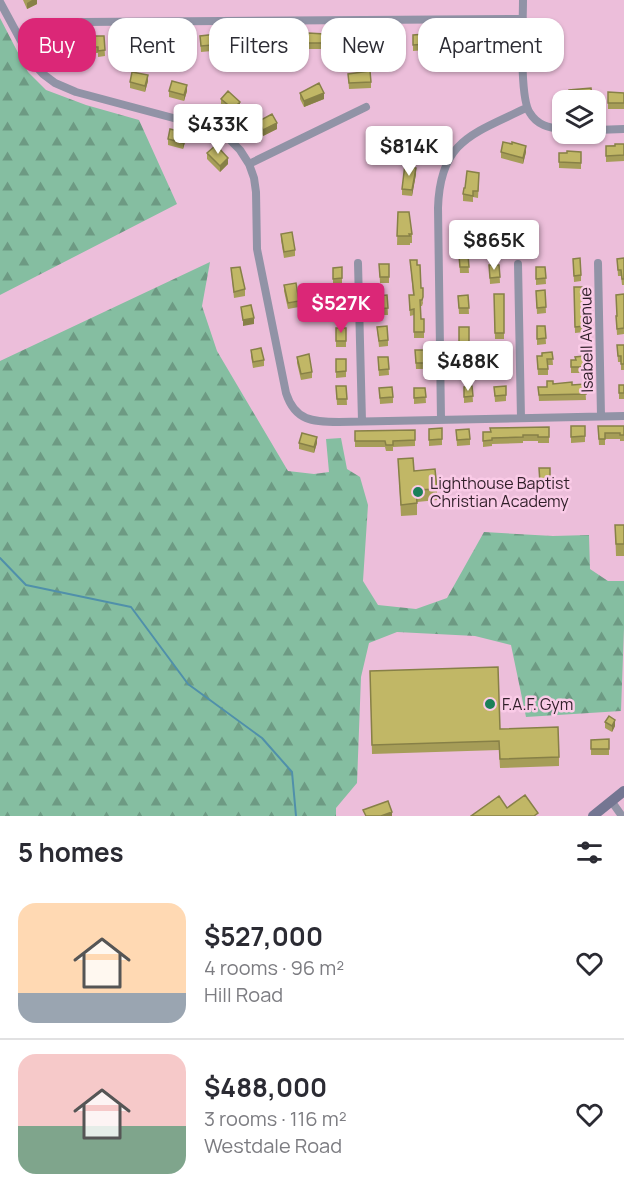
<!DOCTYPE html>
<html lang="en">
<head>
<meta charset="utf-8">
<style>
	:root { --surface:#fff; --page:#f7f7f7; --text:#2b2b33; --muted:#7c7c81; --line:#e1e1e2; --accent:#db2777 }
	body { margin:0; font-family:Manrope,sans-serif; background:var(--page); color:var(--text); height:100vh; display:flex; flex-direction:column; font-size:22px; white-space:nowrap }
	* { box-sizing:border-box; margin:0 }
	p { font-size:20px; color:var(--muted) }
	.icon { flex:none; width:33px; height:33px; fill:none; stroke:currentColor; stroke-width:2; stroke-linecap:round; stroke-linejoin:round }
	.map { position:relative; height:816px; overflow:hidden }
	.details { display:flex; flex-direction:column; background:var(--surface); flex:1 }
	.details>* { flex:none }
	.banner { position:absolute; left:18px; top:18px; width:588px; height:54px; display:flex; gap:12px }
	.tools { position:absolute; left:552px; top:90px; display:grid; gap:12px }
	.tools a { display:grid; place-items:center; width:54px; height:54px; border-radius:12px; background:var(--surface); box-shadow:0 2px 4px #0004; font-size:30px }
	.price { position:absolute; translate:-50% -51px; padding:0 14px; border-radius:6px; background:#fff; color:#222; font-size:20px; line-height:39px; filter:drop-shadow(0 2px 3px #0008) }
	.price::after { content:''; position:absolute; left:50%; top:36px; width:18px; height:14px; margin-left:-9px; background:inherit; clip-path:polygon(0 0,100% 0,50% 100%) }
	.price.current { background:var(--accent); color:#fff }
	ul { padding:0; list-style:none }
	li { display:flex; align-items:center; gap:18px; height:150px; padding:0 18px }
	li+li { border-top:2px solid var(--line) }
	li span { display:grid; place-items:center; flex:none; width:168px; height:120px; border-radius:18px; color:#555 }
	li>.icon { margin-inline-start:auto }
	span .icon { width:72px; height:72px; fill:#fffc; stroke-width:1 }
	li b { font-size:26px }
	h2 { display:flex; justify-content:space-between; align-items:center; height:72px; padding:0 18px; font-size:26px }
	.pill { padding:0 21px; border-radius:18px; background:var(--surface); box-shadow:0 2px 4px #0004; font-size:21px; line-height:54px }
	.pill.current { background:var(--accent); color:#fff }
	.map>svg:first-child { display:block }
</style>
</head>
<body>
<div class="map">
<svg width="624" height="816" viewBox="0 0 624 816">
	<defs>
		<pattern id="forest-firs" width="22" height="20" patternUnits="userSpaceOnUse" patternTransform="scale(1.5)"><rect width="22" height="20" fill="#85bea1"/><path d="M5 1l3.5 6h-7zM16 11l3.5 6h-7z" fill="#6d9a83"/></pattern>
	</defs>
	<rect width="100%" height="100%" fill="#ecbeda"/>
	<path fill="url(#forest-firs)" d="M0 18 28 72 46 90 86 105 139 120 177 204 0 295Z
		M210 262 202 306 217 351 288 471 314 474 329 472 326 439 341 438 347 469 360 477 368 505 363 581 378 605 416 609 447 598 484 532 553 536 589 535 590 569 608 581H624V628L621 711 526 717 511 645 475 636 397 632 369 643 361 677 357 783 336 808V816H0V361Z"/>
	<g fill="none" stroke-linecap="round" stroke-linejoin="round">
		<path stroke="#5090aa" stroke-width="2" d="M0 558 26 585 131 607 188 684 262 738 292 772 296 816"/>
		<path stroke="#9193a6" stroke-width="8" d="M523 0C523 23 519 98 530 113 537 125 549 128 562 129
			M0 2 33 63 43 74 55 83 76 92 207 127 228 138 240 150 249 164 254 178 256 192 257 249 286 393C295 421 313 422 339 422L624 416
			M82 22 523 19
			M596 130 624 129
			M249 164 366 107
			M358 263 362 421
			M598 263 601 416
			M518 264 521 418
			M441 419 438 208C440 140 473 134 526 108
			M612 802 622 816"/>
		<path stroke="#747692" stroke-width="10" d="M593 816 624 791"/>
	</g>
	<path fill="#a69d58" d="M23 0H37V4L27 9Z
		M39 31 56 45 47 50 39 37Z
		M308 33 324 34 323 49H307Z
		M284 34V51L268 52 267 35Z
		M146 35V52L129 53 128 36Z
		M247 35 248 52H231V36Z
		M343 35H362V50H351V54H343Z
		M381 35 399 36V51H381Z
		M413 35 426 37H433V51L426 52V50L413 51Z
		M451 35 473 36V49H464V52H451Z
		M87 36H104L105 56 98 57V53H88Z
		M164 36 182 49V55L175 56V51L165 52Z
		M200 36 218 48V54L212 55V51L201 52Z
		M348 74 371 82V88L349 89Z
		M148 81 145 92 130 88V82Z
		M591 88 592 100H569V90Z
		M169 91H187L184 101 169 97Z
		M608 92 624 93V109H608Z
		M300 93 324 99 304 107 300 99Z
		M221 99 240 108 233 115 221 105Z
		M259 121 277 129 263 136 259 127Z
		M168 139H186L183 149 168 145Z
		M512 144 526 152 523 164 501 158V152Z
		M624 144V161L606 162V146Z
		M581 152V169L559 168V153Z
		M207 153 228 164 220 172 207 159Z
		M411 167 416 174 412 196 402 195V189Z
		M479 179 478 198 473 197V202L463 201V194L465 188Z
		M398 212 409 218 412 234V243H410V245H397Z
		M475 227 472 250H461V236H463Z
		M281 234 295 250V256L284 258 281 240Z
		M468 255 469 273H460L459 256Z
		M624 258V285H622L621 276H618L617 259Z
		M573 259 581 275V281L574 282Z
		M410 260 417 265 423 303 422 306H420L421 319H424V338H414V315L410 316 409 295H413Z
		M379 264H389V283H380Z
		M489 265H499L500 283 490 284Z
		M342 267V284L333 285V268Z
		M536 267H545L546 284 536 285Z
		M231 268 245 289V296L234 298Z
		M284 285 299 301V307L288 309 284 291Z
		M574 287H583L584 332 575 333Z
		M545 290 546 313 537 314 536 291Z
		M494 294H504V339H495Z
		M624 294V334L617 335 616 316H617Z
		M387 295 388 315H378L377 296Z
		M468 295 469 314H459L458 296Z
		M335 299H344L345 318H341V321H335Z
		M537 326H545L546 344 537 345Z
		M377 327 388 340V346L379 347Z
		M459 327H469V369H459Z
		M336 328H346V347H336Z
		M617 345H624V370H621V362H618Z
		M496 349H505V368H502V371H496Z
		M251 350 264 360V366L253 368 251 356Z
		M415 350H425L426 369H416Z
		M552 352 553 365H548V375H538L537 356H542Z
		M584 356 585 373H571V360H576Z
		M297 357 312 372V378L301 380 297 363Z
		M378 357H388L389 375 379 376Z
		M336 359H346V377L336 378Z
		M553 384 572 385 585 384 586 400 539 401 538 387H547Z
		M619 385H624V399H619Z
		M336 386H346L347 405H337Z
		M472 386 473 402 464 403V387Z
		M506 386V401L495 402 494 387Z
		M379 388 393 397V403L380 404Z
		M414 388H425L426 403 414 404Z
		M571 426H585V442L571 443Z
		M598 426H624V441H620V439H605V445H599Z
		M549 427V443H538V441H523V443L492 444V446L483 447V432Z
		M429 429 442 439V445L429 446Z
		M415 430V446L393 447V451H386L385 447H355V431Z
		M456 430 470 439V445L457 446Z
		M299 443H317L314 453 299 449Z
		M398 459 437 489V500L417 502V515L401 516Z
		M539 468H550V488L540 489Z
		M615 525H624V556H616Z
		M370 671 500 729 559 757V766L500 768 499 750 372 754Z
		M605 722 615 726 612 732 605 728Z
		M609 739V755H591V740Z"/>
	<path fill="#878047" d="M32 0H37V4L27 9V3Z
		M56 39V45L47 50V44Z
		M148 75V81L145 92V86Z
		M187 85V91L184 101V95Z
		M324 93V99L304 107V101Z
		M240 102V108L233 115V109Z
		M277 123V129L263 136V130Z
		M186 133V139L183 149V143Z
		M526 146V152L523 164V158Z
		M228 158V164L220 172V166Z
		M416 168V174L412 196V190Z
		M254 318V324L243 326V320Z
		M317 437V443L314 453V447Z
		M615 720V726L612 732V726Z
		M392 812V816H381Z"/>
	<path fill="#c1b766" stroke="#878047" stroke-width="1.5" d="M49 26 56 39 47 44 39 31Z
		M308 33 324 34 323 43H307Z
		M180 34 182 49 175 50V45L165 46 164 36Z
		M217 34 218 48 212 49V45L201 46 200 36Z
		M284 34V45L268 46 267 35Z
		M426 34V37H433V45L426 46V44L413 45V35Z
		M146 35V46L129 47 128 36Z
		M247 35 248 46H231V36Z
		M343 35H362V44H351V48H343Z
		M381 35 399 36V45H381Z
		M451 35 473 36V43H464V46H451Z
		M87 36H104L105 50 98 51V47H88Z
		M370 71 371 82 349 83 348 74Z
		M132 72 148 75 145 86 130 82Z
		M172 81 187 85 184 95 169 91Z
		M319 83 324 93 304 101 300 93Z
		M591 88 592 98 570 100 569 90Z
		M228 91 240 102 233 109 221 99Z
		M608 92 624 93V103H608Z
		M272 114 277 123 263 130 259 121Z
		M170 129 186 133 183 143 168 139Z
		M503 142 512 144V142L526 146 523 158 501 152Z
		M615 144H624V155L606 156V146H615Z
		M216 145 228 158 220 166 207 153Z
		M567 151 581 152V163L559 162V153H567Z
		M405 164 411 165V167L416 168 412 190 402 189Z
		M467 171 479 173 478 191H473V196L463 194 464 188H465Z
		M398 212H409L412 234H409L410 236H397Z
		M463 221H475L472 244H461V236H463Z
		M292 232 295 250 284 252 281 234Z
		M468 255 469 267H460L459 256Z
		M580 258 581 275 574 276 573 259Z
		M624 258V279H622L621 270H618L617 259Z
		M410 260H417V265H420L421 288H423V297L422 300H420L421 319H424V332H414V309L410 310 409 295H414Z
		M379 264H389V277H380Z
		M489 265H499L500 277 490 278Z
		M240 267 245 289 234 292 231 268Z
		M342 267V278L333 279V268Z
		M536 267H545L546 278 536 279Z
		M296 283 299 301 288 303 284 285Z
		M574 287H583L584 326 575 327Z
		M545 290 546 307 537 308 536 291Z
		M494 294H504V333H495Z
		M624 294V328L617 329 616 316H617L616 295Z
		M387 295 388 308 378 309 377 296Z
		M468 295 469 308H459L458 296Z
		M335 299H344L345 312H341V315H335Z
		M251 305 254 318 243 320 241 307Z
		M387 326 388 340 379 341 377 327Z
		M537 326H545L546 338 537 339Z
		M459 327H469V362L459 363Z
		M336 328H346V341H336Z
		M617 345H624V364H621V356H618Z
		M261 348 264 360 253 362 251 350Z
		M496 349H505V362H502V365H496Z
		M415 350H425L426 363H416Z
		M552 352 553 359H547L548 369H538L537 356H542V353Z
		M309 354 312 372 301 374 297 357Z
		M584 356 585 367H571V360H576L575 357Z
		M378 357H388L389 369 379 370Z
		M336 359H346V371L336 372Z
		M547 381H553V384L572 382V385L585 384 586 394 539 395 538 387H547Z
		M619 385H624V393H619Z
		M336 386H346L347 399H337Z
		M472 386 473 396 464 397V387Z
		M506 386V395L495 396 494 387Z
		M392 387 393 397 380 398 379 388Z
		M414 388H425L426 397 414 398Z
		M571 426H585V436L571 437Z
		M598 426H624V435H620V433H605V439H599Z
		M549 427V437H538V435H523V437L492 438V440L483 441V432H491L490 428Z
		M442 428V439L429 440V429Z
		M469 429 470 439 457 440 456 430Z
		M415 430V440L393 441V445H386L385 441H355V431Z
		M302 433 317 437 314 447 299 443Z
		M413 458 414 471 435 469 437 489 416 490 417 503 401 505 398 459Z
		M539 468H550V482L540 483Z
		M615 525H624V544H616Z
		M498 667 500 729 558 727 559 757 500 759 499 741 372 745 370 671Z
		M609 716 615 720 612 726 605 722Z
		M609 739V749H591V740Z
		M525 795 538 813 534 816H471L499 796 507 808Z
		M388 801 392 812 381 816H366L363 810Z"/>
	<g fill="#1b8059" stroke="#facbe7" stroke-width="2">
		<circle cx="418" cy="492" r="6"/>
		<circle cx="490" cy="704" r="6"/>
	</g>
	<g text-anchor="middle" stroke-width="5" stroke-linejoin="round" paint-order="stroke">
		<g font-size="16" fill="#301f29" stroke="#facbe7">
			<text transform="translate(586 340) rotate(-91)" y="6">Isabell Avenue</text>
		</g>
		<g font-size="16" fill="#301f29" stroke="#facbe7" text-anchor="start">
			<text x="430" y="489">Lighthouse Baptist<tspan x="430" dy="18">Christian Academy</tspan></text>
			<text x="502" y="710">F.A.F. Gym</text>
		</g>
	</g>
</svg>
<div class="tools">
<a><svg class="icon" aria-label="layers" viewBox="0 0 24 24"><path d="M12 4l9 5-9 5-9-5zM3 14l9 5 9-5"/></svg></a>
</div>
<b class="price" style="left:218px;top:155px">$433K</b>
<b class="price" style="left:409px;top:177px">$814K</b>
<b class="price" style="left:494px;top:271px">$865K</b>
<b class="price current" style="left:341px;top:334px">$527K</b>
<b class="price" style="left:468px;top:392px">$488K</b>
<div class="banner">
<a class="pill current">Buy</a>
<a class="pill">Rent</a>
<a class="pill">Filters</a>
<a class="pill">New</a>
<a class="pill">Apartment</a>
</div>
</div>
<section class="details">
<h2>5 homes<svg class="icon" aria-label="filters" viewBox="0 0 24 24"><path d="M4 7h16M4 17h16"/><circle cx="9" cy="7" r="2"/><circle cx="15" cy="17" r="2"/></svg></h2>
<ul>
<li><span style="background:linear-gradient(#ffd9b3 75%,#9aa5b1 0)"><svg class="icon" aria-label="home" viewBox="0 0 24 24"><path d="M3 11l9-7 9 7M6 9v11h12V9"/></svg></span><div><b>$527,000</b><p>4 rooms · 96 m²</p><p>Hill Road</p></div><svg class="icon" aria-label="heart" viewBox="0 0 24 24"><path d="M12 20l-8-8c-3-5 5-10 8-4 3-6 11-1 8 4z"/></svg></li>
<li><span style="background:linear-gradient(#f6c9c9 60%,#7fa58c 0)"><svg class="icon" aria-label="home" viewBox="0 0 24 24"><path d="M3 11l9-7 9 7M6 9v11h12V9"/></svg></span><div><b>$488,000</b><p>3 rooms · 116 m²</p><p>Westdale Road</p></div><svg class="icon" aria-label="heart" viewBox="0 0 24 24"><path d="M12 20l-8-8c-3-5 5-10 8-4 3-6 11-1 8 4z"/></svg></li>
</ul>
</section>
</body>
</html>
